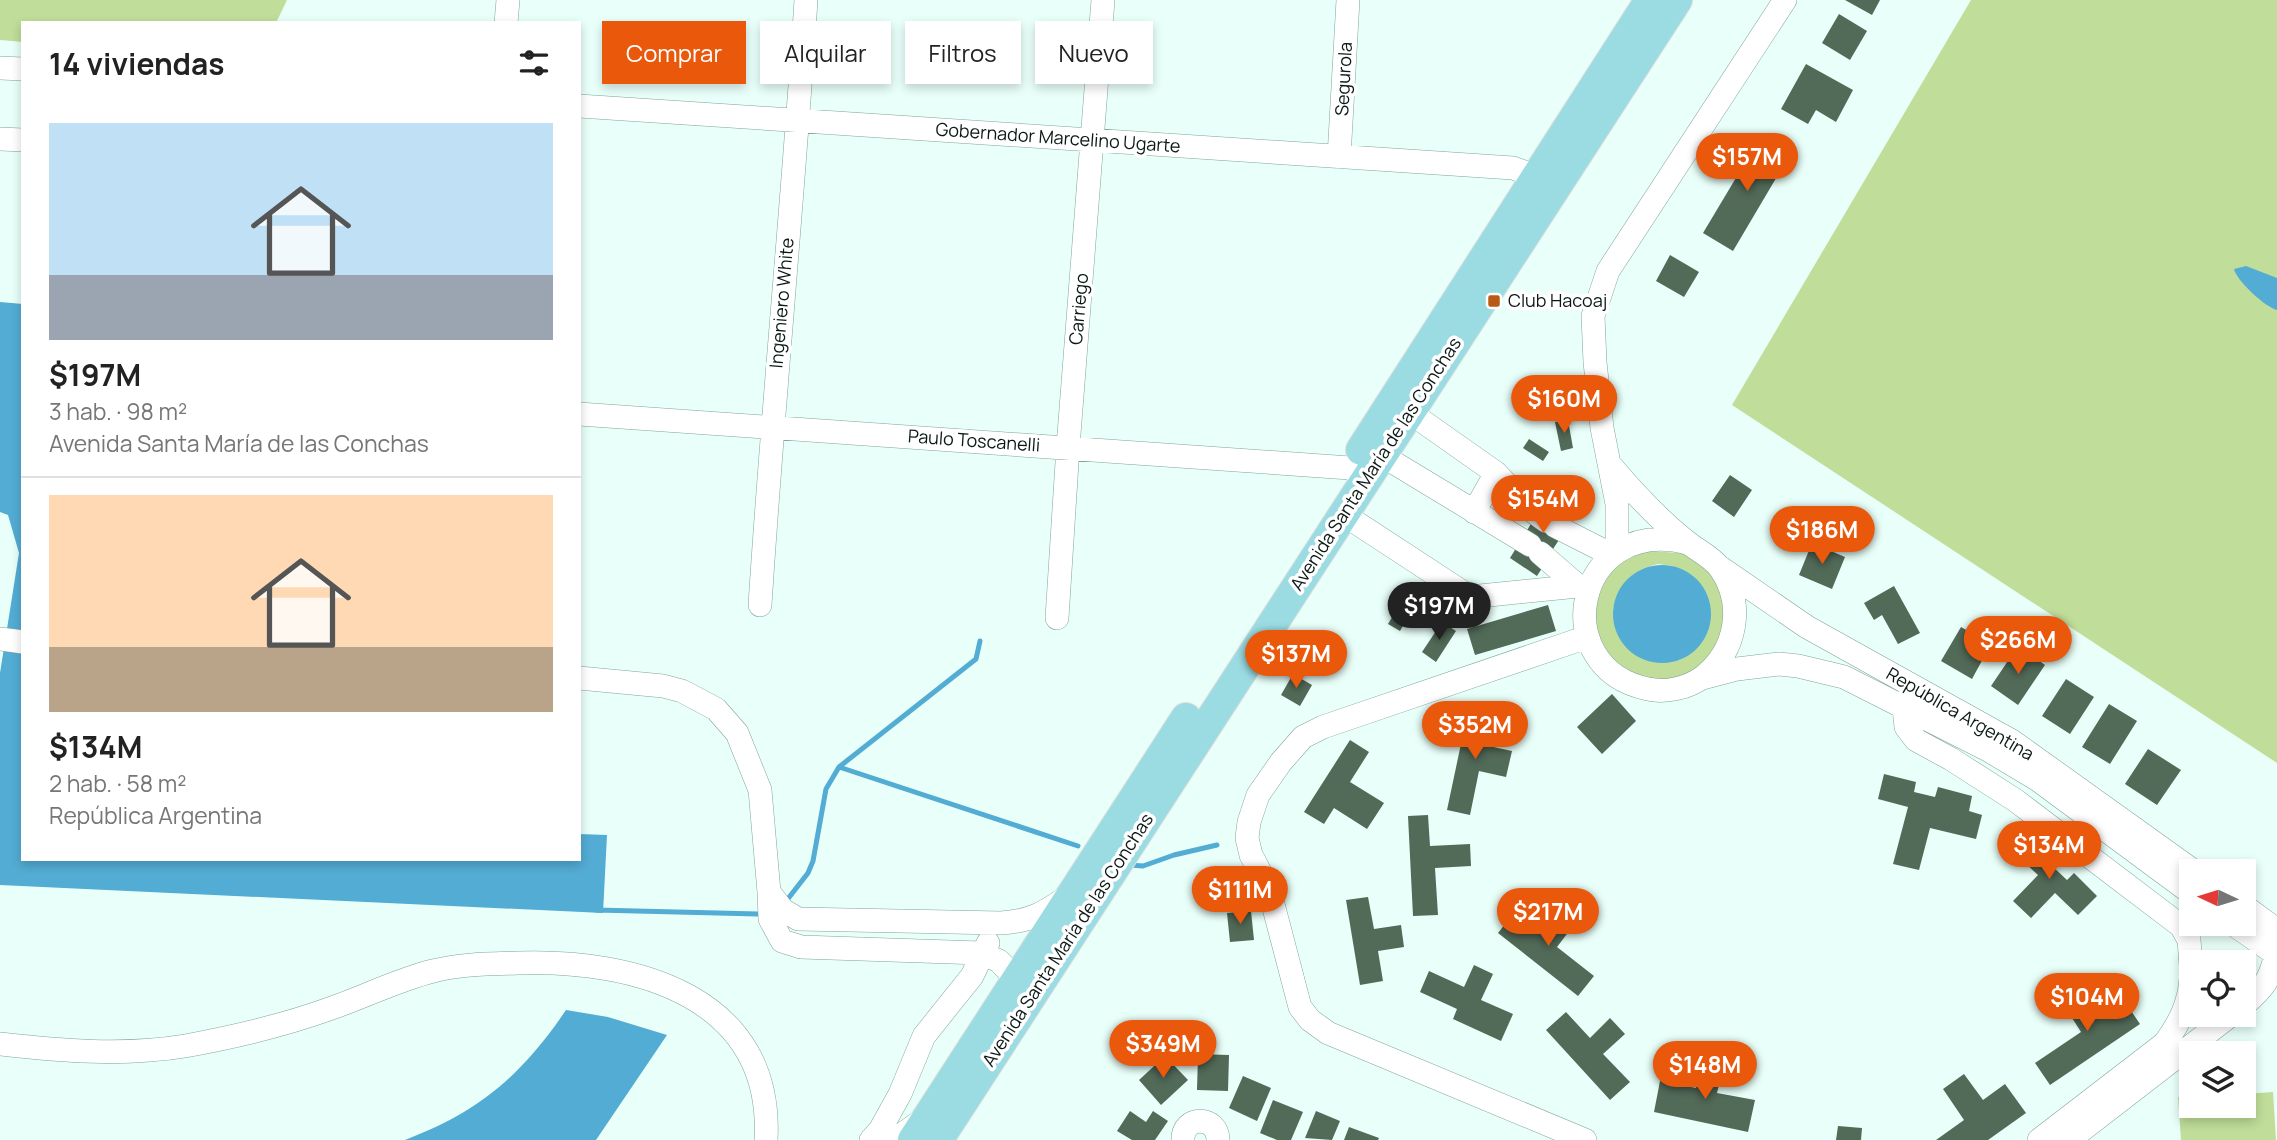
<!DOCTYPE html>
<html lang="es">
<head>
<meta charset="utf-8">
<style>
	:root { --surface:#fff; --page:#f2f2f2; --text:#222; --muted:#767676; --line:#e0e0e0; --accent:#ea580c }
	body { margin:0; font-family:Manrope,sans-serif; background:var(--page); color:var(--text); height:100vh; display:flex; flex-direction:column; font-size:26px; white-space:nowrap }
	* { box-sizing:border-box; margin:0 }
	p { font-size:23px; color:var(--muted) }
	.icon { flex:none; width:38px; height:38px; fill:none; stroke:currentColor; stroke-width:2; stroke-linecap:round; stroke-linejoin:round }
	.map { position:relative; flex:1; overflow:hidden }
	.sheet { position:absolute; left:21px; top:21px; width:560px; height:840px; display:flex; flex-direction:column; background:var(--surface); border-radius:0px; box-shadow:0 4px 10px #0003 }
	.sheet>* { flex:none }
	.top-card { position:absolute; left:602px; top:21px; width:665px; height:63px; display:flex; gap:14px }
	.needle { width:46px; rotate:274deg }
	.tools { position:absolute; left:2179px; top:859px; display:grid; gap:14px }
	.tools a { display:grid; place-items:center; width:77px; height:77px; border-radius:0px; background:var(--surface); box-shadow:0 4px 10px #0003; font-size:35px }
	.price { position:absolute; translate:-50% -60px; padding:0 16px; border-radius:24px; background:var(--accent); color:#fff; font-size:23px; line-height:46px; filter:drop-shadow(0 2px 4px #0008) }
	.price::after { content:''; position:absolute; left:50%; top:42px; width:21px; height:16px; margin-left:-10px; background:inherit; clip-path:polygon(0 0,100% 0,50% 100%) }
	.price.current { background:#222; color:#fff }
	ul { padding:0; list-style:none }
	li { display:grid; align-content:center; gap:14px; height:371px; padding:0 28px }
	li+li { border-top:2px solid var(--line) }
	li span { display:grid; place-items:center; height:217px; border-radius:0px; color:#555 }
	li>.icon { margin-inline-start:auto }
	span .icon { width:126px; height:126px; fill:#fffc; stroke-width:1 }
	li b { font-size:30px }
	h2 { display:flex; justify-content:space-between; align-items:center; height:84px; padding:0 28px; font-size:30px }
	.tag { padding:0 24px; border-radius:0px; background:var(--surface); box-shadow:0 4px 10px #0003; font-size:24px; line-height:63px }
	.tag.current { background:var(--accent); color:#fff }
	.map>svg:first-child { display:block }
</style>
</head>
<body>
<div class="map">
<svg width="2277" height="1140" viewBox="0 0 2277 1140">
	<rect width="100%" height="100%" fill="#e9fff9"/>
	<path fill="#c0dd99" fill-rule="evenodd" d="M0 0H287L276 23H23V42L0 40Z
		M1971 0H2277V763L1732 405Z
		M1637 550 1693 554 1720 581 1728 619 1715 655 1684 678 1646 680 1613 662 1594 628 1597 590 1606 573ZM1658 564 1672 566 1708 631C1700 645 1693 652 1679 660L1613 610C1619 584 1632 570 1658 564Z
		M2273 1092 2276 1140H2181L2178 1097 2191 1096V1106H2244V1094Z"/>
	<path fill="#53acd4" d="M2246 266 2277 278V310C2265 307 2236 280 2234 269Z
		M0 302 23 304V859H579V834L607 835 603 913 0 885V673L19 553 8 515 0 512Z
		M1613 614a49 49 0 1 1 98 0a49 49 0 1 1-98 0Z
		M566 1010 608 1017 667 1035 596 1140H405C479 1112 522 1075 566 1010Z"/>
	<g fill="none" stroke-linecap="round" stroke-linejoin="round">
		<path stroke="#53acd4" stroke-width="5" d="M980 641 976 659 839 767 1078 846
			M1130 865 1143 866 1174 855 1217 845
			M787 900 808 873 813 861 826 789 839 767
			M596 910 758 914"/>
	</g>
	<path fill="#526a58" d="M1845 0H1880L1872 15Z
		M1839 14 1867 31 1850 60 1822 43Z
		M1806 64 1853 90 1836 122 1816 110 1808 124 1781 109Z
		M1761 136 1791 153 1733 251 1703 233Z
		M1670 255 1699 272 1684 297 1656 281Z
		M1568 420 1573 448 1561 451 1555 422Z
		M1529 439 1549 452 1543 461 1523 448Z
		M1730 475 1752 490 1734 517 1712 501Z
		M1548 496 1576 514 1553 549 1545 544 1544 565 1537 576 1510 558Z
		M1812 543 1845 557 1832 589 1799 575Z
		M1894 586 1920 633 1898 644 1882 615 1874 620 1864 603Z
		M1406 594 1417 601 1400 631 1388 624Z
		M1548 605 1556 631 1475 655 1467 629Z
		M1442 622 1456 631 1436 662 1422 652Z
		M1961 627 1991 644 1972 679 1941 661Z
		M2018 646 2045 665 2018 705 1991 686Z
		M1293 674 1312 685 1300 706 1281 695Z
		M2066 679 2094 697 2070 734 2042 716Z
		M1612 694 1636 721 1602 754 1577 727Z
		M2109 704 2137 721 2110 764 2082 747Z
		M1469 706 1491 711 1484 745 1512 751 1506 777 1479 771 1470 815 1447 810Z
		M1350 740 1369 752 1350 782 1384 803 1367 829 1334 808 1324 824 1304 812Z
		M2148 749 2181 770 2157 805 2125 784Z
		M1884 774 1916 782 1914 792 1935 797 1938 787 1972 796 1969 811 1982 815 1976 839 1930 828 1919 870 1893 864 1908 807 1878 799Z
		M1428 815 1430 846 1470 844 1471 866 1435 868 1438 915 1413 916 1408 816Z
		M2034 833 2058 857 2051 865 2067 880 2074 873 2097 896 2078 915 2055 893 2031 918 2013 901 2038 875 2014 853Z
		M1368 897 1374 929 1401 925 1404 947 1378 951 1383 981 1360 985 1346 900Z
		M1558 909 1576 922 1557 947 1594 976 1578 996 1498 933 1516 910 1541 930Z
		M1251 911 1254 940 1230 942 1227 913Z
		M1474 965 1493 974 1481 1000 1513 1014 1501 1041 1453 1019 1457 1009 1420 992 1429 971 1464 987Z
		M2080 985 2098 1012 2121 996 2140 1024 2050 1085 2035 1063 2081 1032 2060 999Z
		M1566 1012 1590 1038 1610 1018 1625 1034 1603 1054 1630 1082 1610 1100 1546 1030Z
		M1198 1054 1229 1055 1228 1091 1197 1090Z
		M1165 1056 1188 1080 1161 1105 1139 1080Z
		M1702 1059 1724 1064 1717 1093 1755 1100 1748 1132 1654 1112 1660 1081 1696 1088Z
		M1964 1074 1983 1100 2005 1084 2026 1113 1988 1140H1936L1964 1120 1943 1089Z
		M1243 1076 1271 1088 1257 1121 1229 1108Z
		M1273 1100 1303 1112 1291 1140H1277L1260 1133Z
		M1130 1111 1146 1122 1153 1111 1168 1121 1155 1140H1132L1117 1131Z
		M1316 1111 1340 1121 1332 1140 1305 1138Z
		M1838 1126 1862 1128 1861 1140H1836Z
		M1349 1127 1379 1138 1378 1140H1344Z"/>
	<g fill="none" stroke-linecap="round" stroke-linejoin="round">
		<g stroke="#81a49b" stroke-width="24">
			<path id="minor" d="M506 23 508 0
				M0 68 23 69
				M579 106 1513 168 1535 176
				M0 139 23 140
				M1339 157 1348 0
				M1398 404 1496 473 1531 510 1546 521
				M579 414 1350 468 1367 477
				M1368 447 1530 545
				M1612 467C1635 494 1659 520 1687 542 1698 551 1711 556 1720 568 1745 604 1737 650 1703 677 1688 688 1666 693 1648 689 1545 668 1574 514 1688 543
				M1474 512 1496 473
				M1343 514 1470 597 1578 586
				M1555 526 1612 555
				M1617 551V504L1602 428 1595 362 1593 316 1608 271 1785 0
				M1540 553 1585 592
				M1721 568 1807 627 2012 741 2195 872
				M760 605C773 403 793 202 806 0
				M1057 618 1068 447 1103 0
				M0 639 23 642
				M579 678 663 686 682 691 716 709 737 733 760 790 769 892
				M1703 678 1737 669 1779 664 1798 666 1844 677 1988 750 2038 780 2191 893
				M1908 700 1904 708 1906 727 1916 740 1951 759 2015 800 2181 926 2189 940 2191 965
				M2244 906 2277 930
				M2233 924 2277 955
				M1016 979 999 961 981 953 801 947 782 941 770 919 769 892 783 910 798 919 1001 923C1030 921 1043 914 1067 897
				M2244 1005C2264 988 2270 980 2276 954
				M0 1044C61 1051 125 1056 185 1046 234 1037 282 1026 329 1009 364 997 397 980 433 971 461 964 489 964 518 963 634 959 774 996 766 1140
				M871 1140 880 1130 900 1094 924 1036 972 976 988 943
				M894 1140 924 1119
				M1183 1140C1182 1115 1218 1115 1218 1140
				M1585 1140 1328 1033 1310 1020 1300 1007 1269 889 1251 855 1247 838 1249 822 1258 795 1281 762 1303 737 1323 727 1587 637
				M2039 1140 2165 1043C2180 1022 2189 1004 2191 979
				M2069 1140 2231 1015"/>
		</g>
		<g stroke="#dddfde" stroke-width="32">
			<path id="major" d="M1361 450 1650 0
				M913 1140 1186 718
				M938 1140 1677 0"/>
		</g>
		<use href="#minor" stroke="#fff" stroke-width="23"/>
		<use href="#major" stroke="#9bdce2" stroke-width="30"/>
	</g>
	<rect fill="#ba5a16" stroke="#fff" stroke-width="2.5" x="1487" y="294" width="14" height="14" rx="3.5"/>
	<g text-anchor="middle" stroke-width="7" stroke-linejoin="round" paint-order="stroke">
		<g font-size="18" fill="#0b1916" stroke="#fff">
			<text transform="translate(1344 79) rotate(-87)" y="6">Segurola</text>
			<text transform="translate(1058 138) rotate(4)" y="6">Gobernador Marcelino Ugarte</text>
			<text transform="translate(782 303) rotate(-85)" y="6">Ingeniero White</text>
			<text transform="translate(1079 309) rotate(-85)" y="6">Carriego</text>
			<text transform="translate(974 441) rotate(4)" y="6">Paulo Toscanelli</text>
			<text transform="translate(1376 464) rotate(-57)" y="6">Avenida Santa María de las Conchas</text>
			<text transform="translate(1960 714) rotate(30)" y="6">República Argentina</text>
			<text transform="translate(1068 940) rotate(-57)" y="6">Avenida Santa María de las Conchas</text>
		</g>
		<g font-size="18" fill="#0b1916" stroke="#fff" text-anchor="start">
			<text x="1508" y="307">Club Hacoaj</text>
		</g>
	</g>
</svg>
<div class="tools">
<a><svg class="needle" viewBox="-14 -14 28 28"><path d="M0-13l5 13h-10z" fill="#e53935"/><path d="M0 13l5-13h-10z" fill="#767676"/></svg></a>
<a><svg class="icon" aria-label="locate" viewBox="0 0 24 24"><circle cx="12" cy="12" r="6"/><path d="M12 2v4M12 18v4M2 12h4M18 12h4"/></svg></a>
<a><svg class="icon" aria-label="layers" viewBox="0 0 24 24"><path d="M12 4l9 5-9 5-9-5zM3 14l9 5 9-5"/></svg></a>
</div>
<b class="price" style="left:1747px;top:193px">$157M</b>
<b class="price" style="left:1564px;top:435px">$160M</b>
<b class="price" style="left:1543px;top:535px">$154M</b>
<b class="price" style="left:1822px;top:566px">$186M</b>
<b class="price current" style="left:1439px;top:642px">$197M</b>
<b class="price" style="left:2018px;top:676px">$266M</b>
<b class="price" style="left:1296px;top:690px">$137M</b>
<b class="price" style="left:1475px;top:761px">$352M</b>
<b class="price" style="left:2049px;top:881px">$134M</b>
<b class="price" style="left:1240px;top:926px">$111M</b>
<b class="price" style="left:1548px;top:948px">$217M</b>
<b class="price" style="left:2087px;top:1033px">$104M</b>
<b class="price" style="left:1163px;top:1080px">$349M</b>
<b class="price" style="left:1705px;top:1101px">$148M</b>
<div class="top-card">
<a class="tag current">Comprar</a>
<a class="tag">Alquilar</a>
<a class="tag">Filtros</a>
<a class="tag">Nuevo</a>
</div>
<section class="sheet">
<h2>14 viviendas<svg class="icon" aria-label="filters" viewBox="0 0 24 24"><path d="M4 7h16M4 17h16"/><circle cx="9" cy="7" r="2"/><circle cx="15" cy="17" r="2"/></svg></h2>
<ul>
<li><span style="background:linear-gradient(#bfe0f5 70%,#9aa5b1 0)"><svg class="icon" aria-label="home" viewBox="0 0 24 24"><path d="M3 11l9-7 9 7M6 9v11h12V9"/></svg></span><div><b>$197M</b><p>3 hab. · 98 m²</p><p>Avenida Santa María de las Conchas</p></div></li>
<li><span style="background:linear-gradient(#ffd9b3 70%,#b9a48a 0)"><svg class="icon" aria-label="home" viewBox="0 0 24 24"><path d="M3 11l9-7 9 7M6 9v11h12V9"/></svg></span><div><b>$134M</b><p>2 hab. · 58 m²</p><p>República Argentina</p></div></li>
</ul>
</section>
</div>
</body>
</html>
